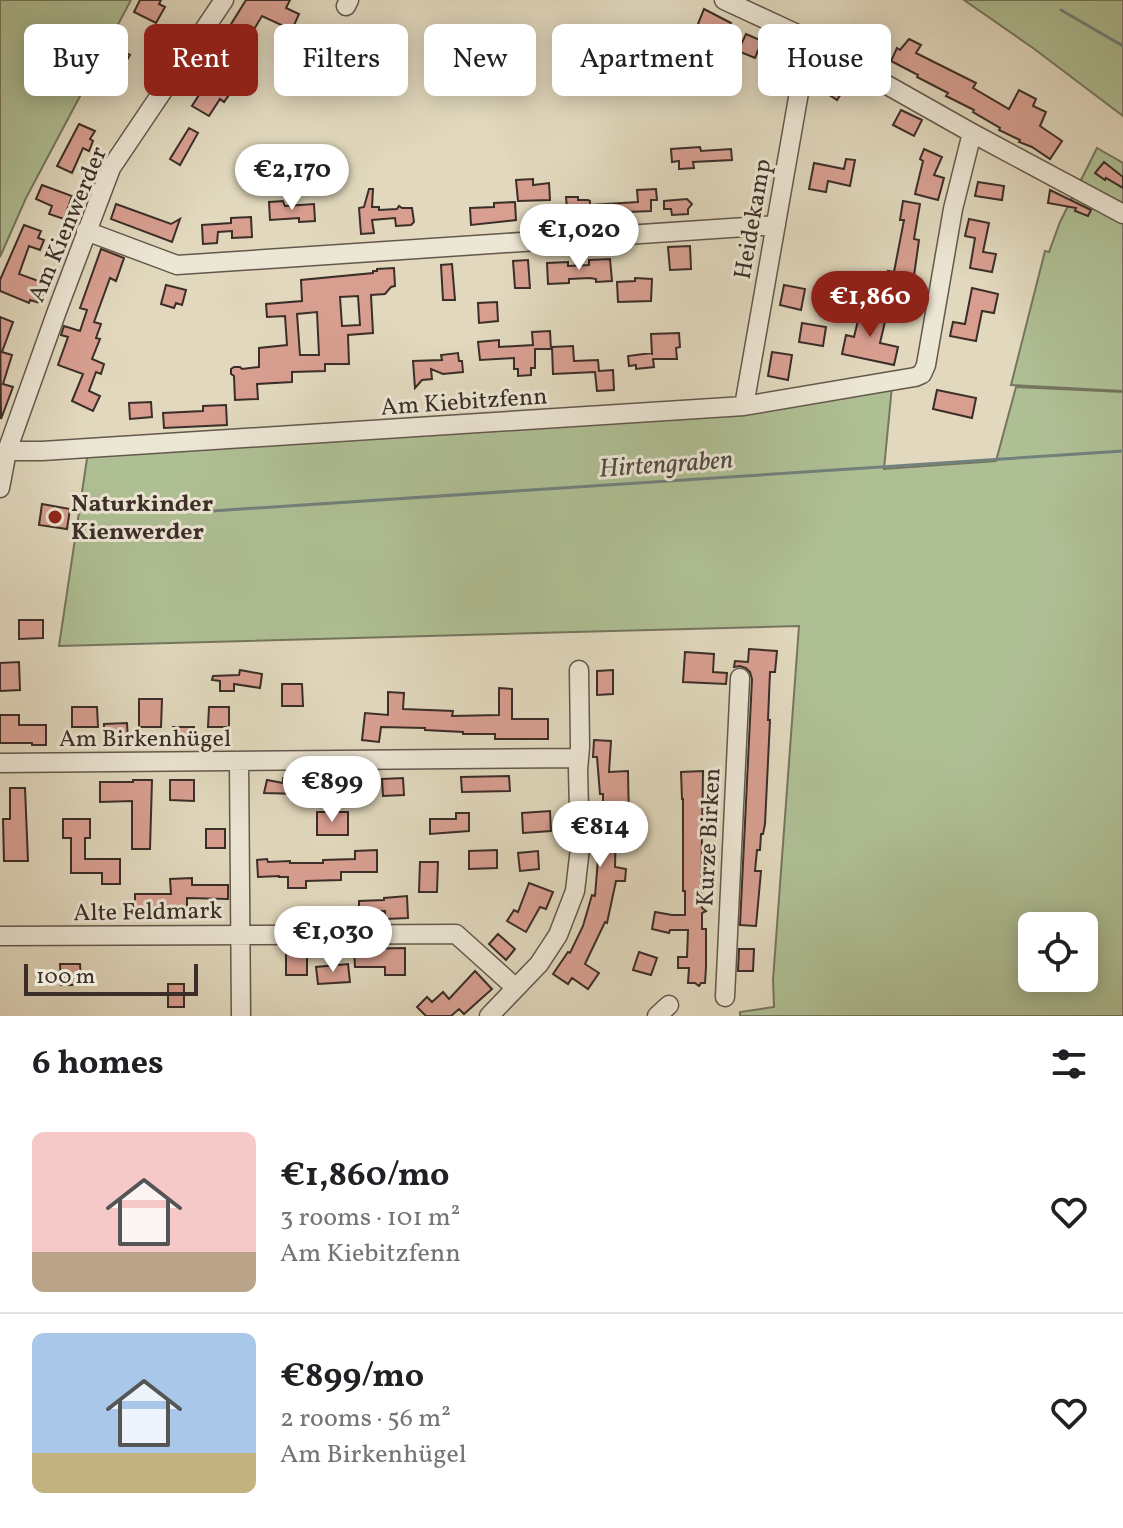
<!DOCTYPE html>
<html lang="en">
<head>
<meta charset="utf-8">
<style>
	:root { --surface:#fff; --page:#f2f2f2; --text:#202124; --muted:#757577; --line:#e0e0e0; --accent:#8f2418 }
	body { margin:0; font-family:Vollkorn,serif; background:var(--page); color:var(--text); height:100vh; display:flex; flex-direction:column; font-size:30px; white-space:nowrap }
	* { box-sizing:border-box; margin:0 }
	p { font-size:26px; color:var(--muted) }
	.icon { flex:none; width:44px; height:44px; fill:none; stroke:currentColor; stroke-width:2; stroke-linecap:round; stroke-linejoin:round }
	.map { position:relative; height:1016px; overflow:hidden }
	.sheet { display:flex; flex-direction:column; background:var(--surface); flex:1 }
	.sheet>* { flex:none }
	.top-card { position:absolute; left:24px; top:24px; width:1076px; height:72px; display:flex; gap:16px }
	.tools { position:absolute; left:1018px; top:912px; display:grid; gap:16px }
	.tools a { display:grid; place-items:center; width:80px; height:80px; border-radius:12px; background:var(--surface); box-shadow:0 4px 20px #0003; font-size:40px }
	.scale { position:absolute; left:24px; bottom:20px; width:174px; box-sizing:border-box; padding-left:8px; border:4px solid #3b2e28; border-top:0; font-size:22px; line-height:28px; white-space:nowrap; color:#3b2e28; -webkit-text-stroke:6px #ece6d4; paint-order:stroke }
	.price { position:absolute; translate:-50% -68px; padding:0 18px; border-radius:28px; background:#fff; color:#222; font-size:26px; line-height:52px; filter:drop-shadow(0 2px 4px #0008) }
	.price::after { content:''; position:absolute; left:50%; top:48px; width:24px; height:18px; margin-left:-12px; background:inherit; clip-path:polygon(0 0,100% 0,50% 100%) }
	.price.active { background:var(--accent); color:#fff }
	ul { padding:0; list-style:none }
	li { display:flex; align-items:center; gap:24px; height:200px; padding:0 32px }
	li+li { border-top:2px solid var(--line) }
	li span { display:grid; place-items:center; flex:none; width:224px; height:160px; border-radius:12px; color:#555 }
	li>.icon { margin-inline-start:auto }
	span .icon { width:96px; height:96px; fill:#fffc; stroke-width:1 }
	li b { font-size:34px }
	h2 { display:flex; justify-content:space-between; align-items:center; height:96px; padding:0 32px; font-size:34px }
	.tag { padding:0 28px; border-radius:12px; background:var(--surface); box-shadow:0 4px 20px #0003; font-size:28px; line-height:72px }
	.tag.active { background:var(--accent); color:#fff }
	.map>svg:first-child { display:block }
</style>
</head>
<body>
<div class="map">
<svg width="1123" height="1016" viewBox="0 0 1123 1016">
	<rect width="100%" height="100%" fill="#e1d8bd"/>
	<filter id="stains"><feTurbulence type="fractalNoise" baseFrequency=".0025" numOctaves="4"/><feColorMatrix values="0 0 0 0 .2 0 0 0 0 .09 0 0 0 0 .02 0 0 0 .5 -.17"/></filter>
	<radialGradient id="worn" r=".72"><stop offset=".6" stop-color="#630" stop-opacity="0"/><stop offset="1" stop-color="#630" stop-opacity=".3"/></radialGradient>
	<path fill="#afbf94" stroke="#75765e" stroke-width="2" fill-rule="evenodd" d="M0 0H131L26 198 0 257Z
		M964 0H1123V116L1033 48Z
		M1097 148 1123 163V391L1011 385 1045 251 1049 252 1060 222Z
		M892 386 884 469 996 461 1016 387 1123 392V1016H740V1012L774 1007 773 980 799 626 59 646 88 452ZM1032 926H1084V978H1032Z"/>
	<g fill="none" stroke-linecap="round" stroke-linejoin="round">
		<path stroke="#71817d" stroke-width="3" d="M1061 10 1123 46
			M212 511 1123 451"/>
	</g>
	<path fill="#d89f91" stroke="#3b2e28" stroke-width="2" fill-rule="evenodd" d="M140 0H161L159 4 165 7 156 23 134 12Z
		M246 0H290L286 8 299 14 292 30 262 16 247 41 228 29Z
		M704 9 731 23 721 41 694 34Z
		M854 25 873 35 863 54 844 44Z
		M746 34 762 41 755 58 738 51Z
		M909 39 921 45 916 53 976 83 973 88 1009 109 1019 90 1036 99 1033 106 1046 112 1040 126 1062 141 1050 159 1032 147 1019 142 1020 140 999 130 1000 128 973 112 974 110 946 96 948 93 917 77 918 75 891 61 897 48 900 50Z
		M106 43 130 55 108 92 100 87 98 94 86 89Z
		M214 51 225 59 211 80 231 92 224 102 220 99 209 116 192 106 209 79 200 73Z
		M827 69 848 83 837 100 816 86Z
		M901 110 922 120 914 136 893 125Z
		M79 124 95 131 90 139 93 141 89 151 83 148 72 173 57 166Z
		M189 128 198 133 180 165 170 159Z
		M700 147 701 151 731 149 732 160 693 162 694 168 679 169V161L672 162 671 149Z
		M924 149 942 157 934 175 944 178 938 200 915 194 923 161 920 159Z
		M846 159 855 160 850 186 828 181 826 192 809 189 814 163 844 169Z
		M1104 162 1123 177V188L1106 178 1105 180 1095 173Z
		M533 179V185L549 183 550 200 518 201 516 180Z
		M978 182 1004 186 1002 200 975 196Z
		M42 185 72 196 64 219 49 214 52 206 36 199Z
		M369 189H373L372 207H379V210L397 209 399 206 402 208H412L414 222 411 225 396 226 395 218 372 220 374 233 361 234 359 208 364 207Z
		M656 189 657 200H651V211L628 212V217L568 219 566 197H578V200H588L590 201V205L638 202 637 190Z
		M1050 190 1091 210 1088 216 1075 211 1076 208 1048 203Z
		M687 199 692 204 688 209V214L672 215 671 209H664V201Z
		M283 201 285 206 314 204 315 221 299 222V218L270 220 269 202Z
		M903 201 920 204 914 239 919 240 911 297 884 291 888 271 894 272 904 220H900Z
		M515 202 516 220 471 225 470 208 494 207V203Z
		M116 204 171 224 180 219 172 242 111 219Z
		M251 217 252 237 232 238V231L218 232 217 243 203 244 202 225 231 223V218Z
		M969 219 989 223 983 252 996 254 992 272 970 268 975 238 965 236Z
		M24 225 41 231 38 238 44 240 40 250 29 246 19 274 47 284 40 303 30 300 29 303 0 291V280Z
		M690 246 691 269 670 270 668 247Z
		M101 249 124 258 116 281 110 278 94 322 101 324 96 338 100 339 92 359 104 364 101 374 96 372 89 391 100 396 93 411 72 401 83 374 58 365 68 337 61 335 64 326 80 331 87 310 80 308Z
		M610 259 612 281 596 282V279L590 278 569 279V283L548 284 547 263 568 262V266L589 265V260Z
		M528 260 530 288H515L513 261Z
		M452 264 455 300H443L441 265Z
		M394 268 395 286 391 287 385 294 371 295 373 333 348 335 349 364H325V371L292 372V382L257 384 258 399 235 400 234 376 231 374V369L234 367H240L242 369 259 367V348L287 345 285 316 267 317 266 304 302 301 301 280 373 273V271H377V269ZM358 296 360 325 342 326 340 297ZM317 312 319 355H300L297 314Z
		M635 278 652 279 651 301 618 302 617 282 635 281Z
		M166 285 186 290 182 305 176 303 174 308 161 304Z
		M784 285 805 289 801 310 780 305Z
		M972 288 998 294 994 313 982 311 976 341 950 336 953 322 965 324Z
		M497 302 498 321 479 323 478 303Z
		M861 308 887 313 880 343 898 347 894 365 842 354 846 335 854 337Z
		M0 317 13 322 2 352 12 355 3 384 13 387 1 419Z
		M802 323 826 327 823 346 799 342Z
		M550 331 551 349H535V368H531V375L518 376V369H514V358L480 360 478 342 499 340V347L533 345 532 332Z
		M679 333 680 347 676 348 677 359H653L654 367 636 369V365L629 366 628 356 652 353V355L651 334Z
		M573 346 574 361 598 360 599 371 613 370 614 390 597 391 595 372 553 374 552 347Z
		M772 352 792 355 788 380 768 376Z
		M458 353 459 361H462L463 372 443 374 431 369 432 379 422 380 415 388 413 361 442 360 441 355Z
		M937 390 976 398 972 418 933 409Z
		M151 402 152 417 130 419 129 403Z
		M226 405 227 425 164 428 163 413 203 411V406Z
		M42 504 70 509 67 529 39 525Z
		M19 620H43V638L19 639Z
		M749 649 777 651 775 672H770L768 720H770L765 824 763 834H761L760 850H757L755 871H761L756 926 740 925 752 679 750 672 746 668 740 666 734 667 735 661 748 662Z
		M685 652 714 654 713 672 727 673 726 684 683 682Z
		M19 662 20 690 0 691V663Z
		M240 670 262 674 260 688 234 684V691H220V681L212 680 213 676 239 675Z
		M613 670V694L597 695V671Z
		M282 684H302L303 706H282Z
		M499 688 512 689V719H548V739H495V734H463V732L425 730V728L381 727 379 742 362 740 365 713 388 715V692L404 693 403 709 453 711 452 716 499 715Z
		M139 699H162L161 727H139Z
		M72 707H97L98 727H72Z
		M209 707H229V727H208Z
		M0 715H19V725H46V745H32V743H0Z
		M127 723 128 742H104V724Z
		M173 727H194V746H173Z
		M594 740 611 741 609 772 628 771 629 824H616L615 867 626 869 625 881H616L607 923 605 922 585 964 599 973 588 989 572 978 568 984 553 974 568 952 570 953 583 926 592 895 595 896 600 834 603 835V794H600L597 757H593Z
		M703 771 701 902 702 908 706 911 702 913V929H706V967L705 983H701L699 986 695 983H688L689 968H678V957H687L688 930H670L669 933 652 929 655 912 672 915H685V891H683V799H682L681 772Z
		M509 776 510 791 462 792 461 777Z
		M283 778H301L300 794 264 793 267 780 283 783Z
		M403 778 404 795 383 796 382 779Z
		M133 780H152L150 849H132V801L100 802V782H133Z
		M170 780H194V801L170 800Z
		M10 788H25L28 861H4L3 819H10Z
		M550 811 551 831 523 833 522 813Z
		M317 812H348V835H317Z
		M456 813H469V831L430 834V819H456Z
		M63 819H90V838H85V859H120V884H102V873H71V838H63Z
		M206 829H225V848H206Z
		M377 850V872H341V880L306 881V888H288V877H279V876L258 877 257 860 267 859 268 862 290 861V863H323V860L355 859V851Z
		M497 850V868L469 869V851Z
		M538 851 539 869 520 871 518 853Z
		M420 862H438L437 892H419Z
		M192 878V885H228V899L187 898V916H135V894H171L170 879Z
		M529 883 553 892 546 909 540 907 526 932 507 921 514 910 518 912Z
		M407 896 408 918 385 919V911L359 912V901L384 900V898Z
		M498 934 515 949 506 960 489 944Z
		M405 948V975H385V967H355L354 949Z
		M739 949H754L753 971H738Z
		M639 952 657 958 651 975 633 970Z
		M286 953H307V975H286Z
		M60 964H80L81 985H61Z
		M348 964 350 982 318 984 316 967Z
		M475 971 492 989 464 1014 459 1009 451 1016H426L417 1007 427 997 432 1002 443 992 449 999Z
		M168 984H184V1007H168Z"/>
	<g fill="none" stroke-linecap="round" stroke-linejoin="round">
		<g stroke="#64584d" stroke-width="21">
			<path id="minor" d="M724 0 795 33 972 133 1123 214
				M346 6 349 0
				M86 231 177 265 776 225
				M744 406 808 41
				M7 451H42L744 406 915 377 922 374 926 365 953 209 972 133
				M0 488 7 451 57 311 111 168 224 0
				M239 761 241 1016
				M0 763 579 758
				M0 936 456 934 516 988
				M725 997 740 678
				M489 1016 539 964 558 935 575 891 580 848 578 770 580 747 579 670
				M657 1016 669 1005"/>
		</g>
		<use href="#minor" stroke="#ece6d4" stroke-width="18"/>
	</g>
	<circle fill="#8f2418" stroke="#ece6d4" stroke-width="3" cx="55" cy="517" r="8"/>
	<g text-anchor="middle" stroke-width="6" stroke-linejoin="round" paint-order="stroke">
		<g font-size="24" fill="#3b2e28" stroke="#ece6d4">
			<text transform="translate(752 219) rotate(-80)" y="8">Heidekamp</text>
			<text transform="translate(67 224) rotate(-67)" y="8">Am Kienwerder</text>
			<text transform="translate(464 401) rotate(-4)" y="8">Am Kiebitzfenn</text>
			<text x="145" y="746">Am Birkenhügel</text>
			<text transform="translate(708 837) rotate(-87)" y="8">Kurze Birken</text>
			<text transform="translate(148 911) rotate(-1)" y="8">Alte Feldmark</text>
		</g>
		<g font-size="24" font-weight="bold" fill="#3b2e28" stroke="#ece6d4" text-anchor="start">
			<text x="71" y="511">Naturkinder<tspan x="71" dy="28">Kienwerder</tspan></text>
		</g>
		<g font-size="26" font-style="italic" fill="#4d4a44" stroke="#ece6d4">
			<text transform="translate(666 463) rotate(-4)" y="9">Hirtengraben</text>
		</g>
	</g>
	<rect width="100%" height="100%" filter="url(#stains)"/>
	<rect width="100%" height="100%" fill="url(#worn)"/>
</svg>
<div class="tools">
<a><svg class="icon" aria-label="locate" viewBox="0 0 24 24"><circle cx="12" cy="12" r="6"/><path d="M12 2v4M12 18v4M2 12h4M18 12h4"/></svg></a>
</div>
<div class="scale">100 m</div>
<b class="price" style="left:292px;top:212px">€2,170</b>
<b class="price" style="left:579px;top:272px">€1,020</b>
<b class="price active" style="left:870px;top:339px">€1,860</b>
<b class="price" style="left:332px;top:824px">€899</b>
<b class="price" style="left:600px;top:869px">€814</b>
<b class="price" style="left:333px;top:974px">€1,030</b>
<div class="top-card">
<a class="tag">Buy</a>
<a class="tag active">Rent</a>
<a class="tag">Filters</a>
<a class="tag">New</a>
<a class="tag">Apartment</a>
<a class="tag">House</a>
</div>
</div>
<section class="sheet">
<h2>6 homes<svg class="icon" aria-label="filters" viewBox="0 0 24 24"><path d="M4 7h16M4 17h16"/><circle cx="9" cy="7" r="2"/><circle cx="15" cy="17" r="2"/></svg></h2>
<ul>
<li><span style="background:linear-gradient(#f6c9c9 75%,#b9a48a 0)"><svg class="icon" aria-label="home" viewBox="0 0 24 24"><path d="M3 11l9-7 9 7M6 9v11h12V9"/></svg></span><div><b>€1,860/mo</b><p>3 rooms · 101 m²</p><p>Am Kiebitzfenn</p></div><svg class="icon" aria-label="heart" viewBox="0 0 24 24"><path d="M12 20l-8-8c-3-5 5-10 8-4 3-6 11-1 8 4z"/></svg></li>
<li><span style="background:linear-gradient(#a9c7e8 75%,#c2b280 0)"><svg class="icon" aria-label="home" viewBox="0 0 24 24"><path d="M3 11l9-7 9 7M6 9v11h12V9"/></svg></span><div><b>€899/mo</b><p>2 rooms · 56 m²</p><p>Am Birkenhügel</p></div><svg class="icon" aria-label="heart" viewBox="0 0 24 24"><path d="M12 20l-8-8c-3-5 5-10 8-4 3-6 11-1 8 4z"/></svg></li>
</ul>
</section>
</body>
</html>
